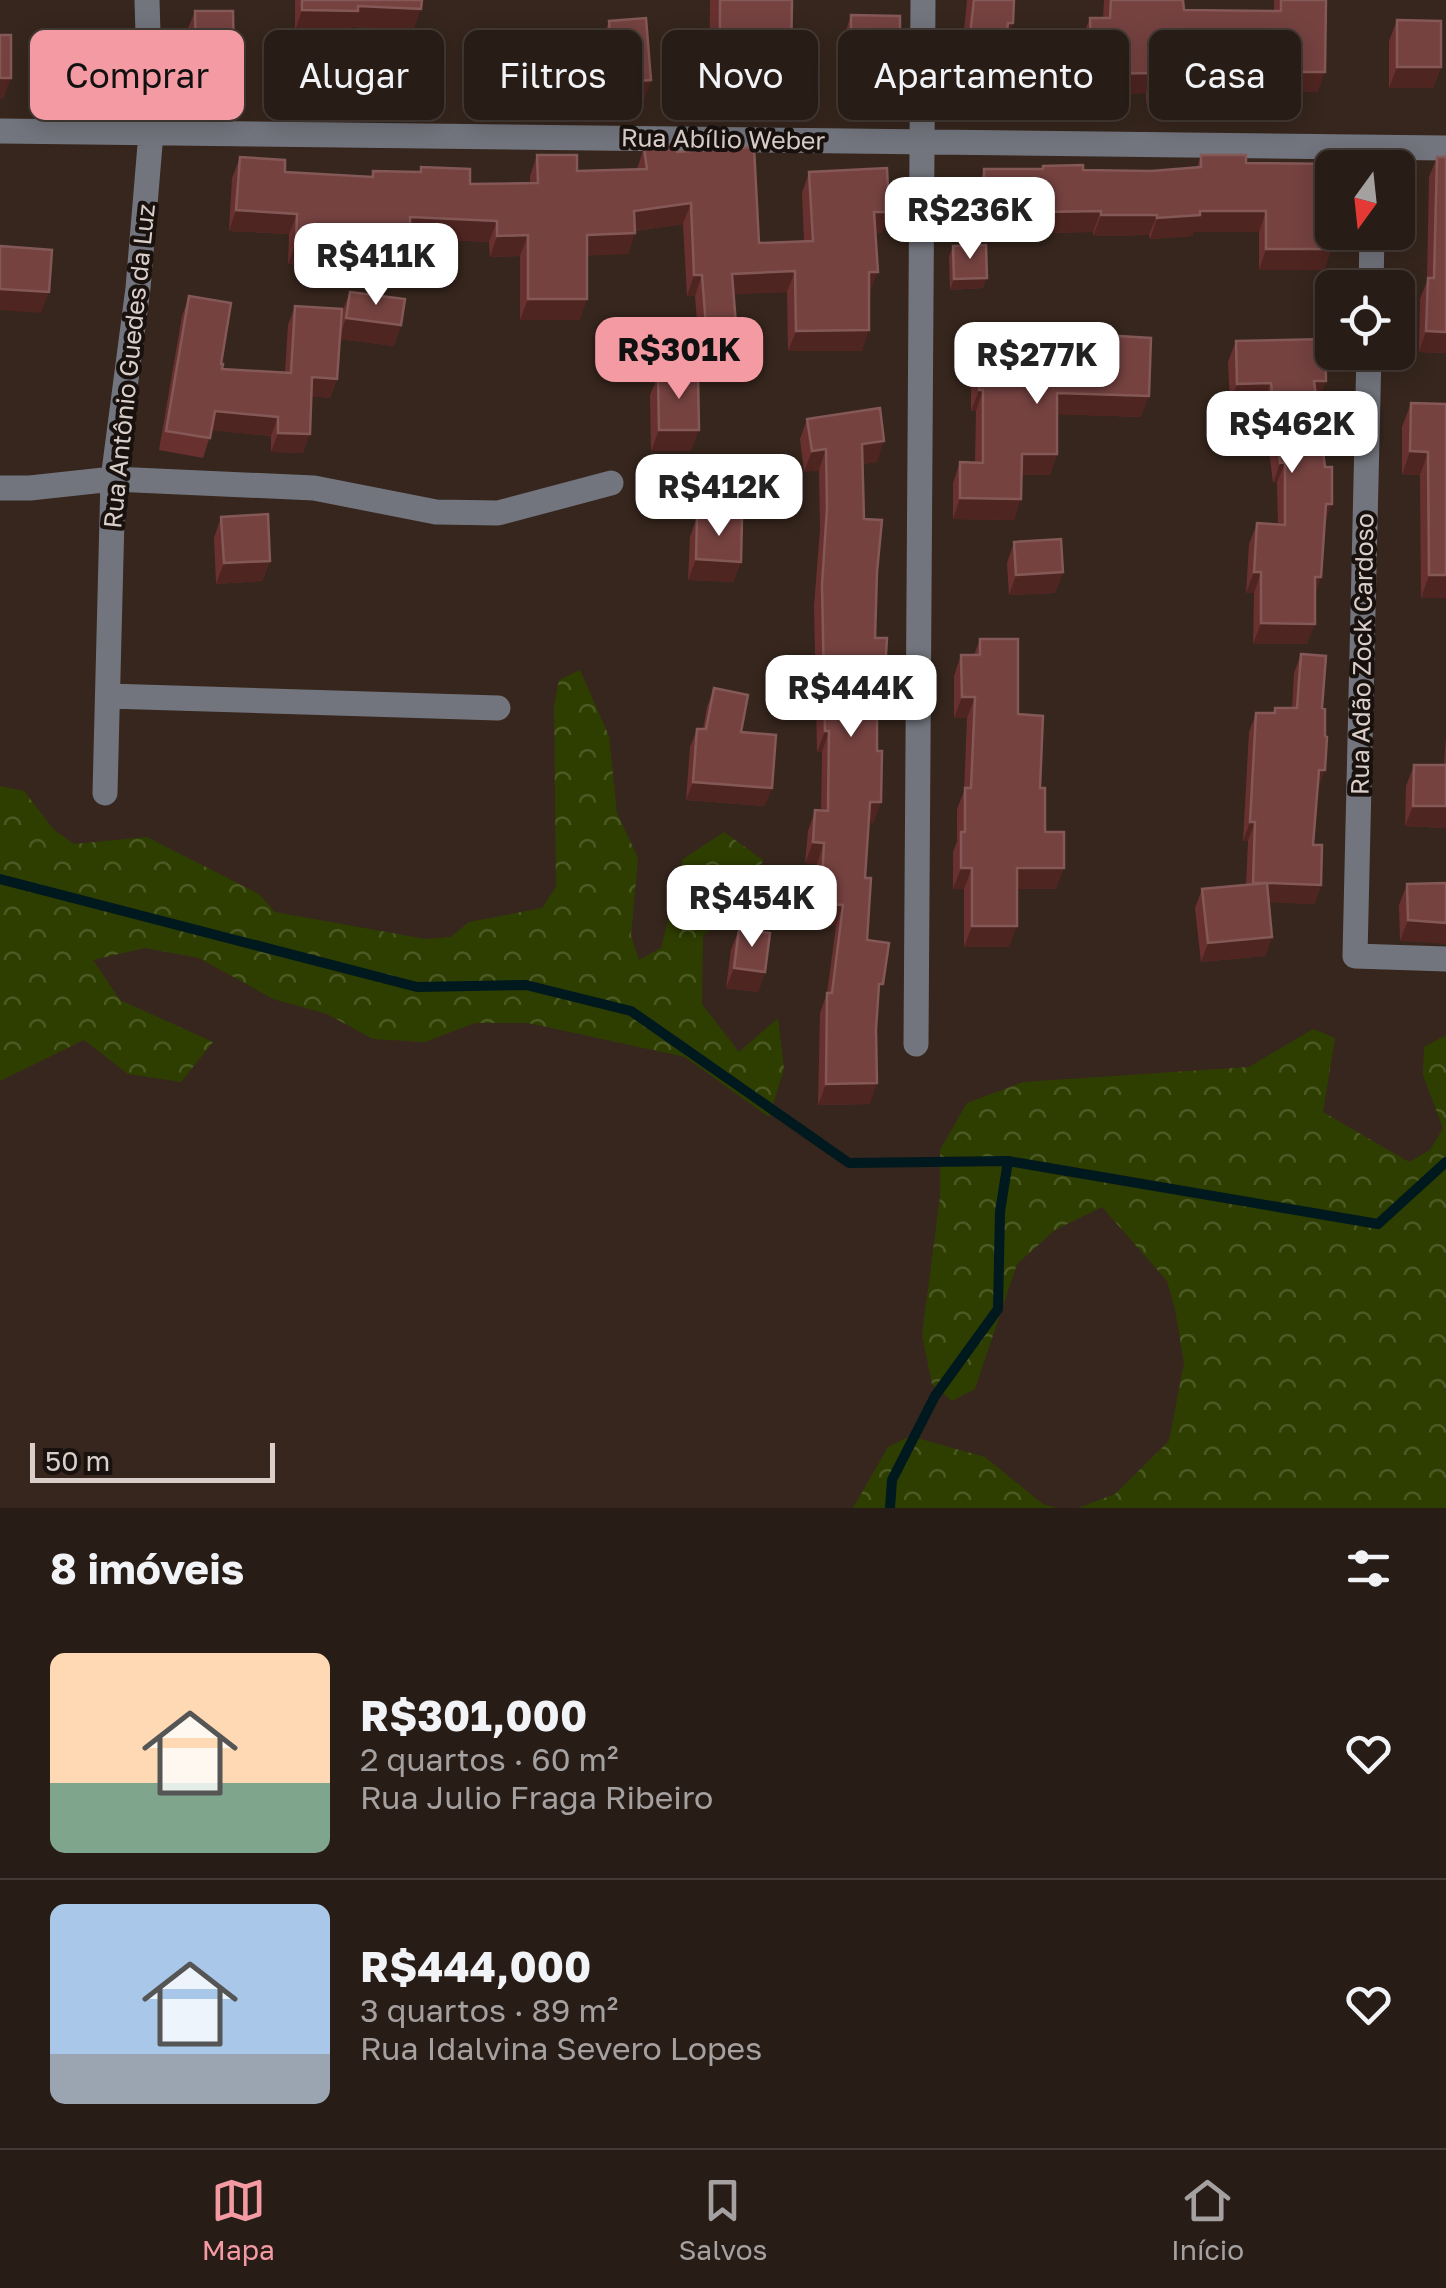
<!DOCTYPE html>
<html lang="pt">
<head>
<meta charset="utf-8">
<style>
	:root { --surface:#281c16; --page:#30251f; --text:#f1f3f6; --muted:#a5a1a1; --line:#443a35; --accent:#f49aa3 }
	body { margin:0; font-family:"Golos Text",sans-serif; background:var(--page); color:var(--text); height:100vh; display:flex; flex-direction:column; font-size:38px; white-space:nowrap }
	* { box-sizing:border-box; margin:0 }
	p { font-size:32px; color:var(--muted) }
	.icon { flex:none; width:55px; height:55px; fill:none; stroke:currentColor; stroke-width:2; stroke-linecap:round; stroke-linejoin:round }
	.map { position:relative; height:1508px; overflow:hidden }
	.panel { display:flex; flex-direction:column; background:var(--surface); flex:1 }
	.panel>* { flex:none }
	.guide { position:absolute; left:30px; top:30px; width:1388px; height:90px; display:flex; gap:20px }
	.needle { width:65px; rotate:195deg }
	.fabs { position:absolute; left:1315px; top:150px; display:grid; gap:20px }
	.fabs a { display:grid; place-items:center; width:100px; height:100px; border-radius:15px; background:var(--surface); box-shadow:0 5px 25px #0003,0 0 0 2px var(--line); font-size:50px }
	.scale { position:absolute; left:30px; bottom:25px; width:245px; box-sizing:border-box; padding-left:10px; border:5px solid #d9cec9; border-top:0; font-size:28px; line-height:35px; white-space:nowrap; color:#d9cec9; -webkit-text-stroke:8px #18110d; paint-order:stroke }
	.price { position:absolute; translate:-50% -85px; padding:0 22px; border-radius:20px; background:#fff; color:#222; font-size:32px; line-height:65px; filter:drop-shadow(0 2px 5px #0008) }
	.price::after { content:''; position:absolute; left:50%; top:60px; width:30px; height:22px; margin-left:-15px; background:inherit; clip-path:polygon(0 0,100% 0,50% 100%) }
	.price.on { background:var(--accent); color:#111 }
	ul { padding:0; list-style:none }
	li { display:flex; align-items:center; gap:30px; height:250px; padding:0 50px }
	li+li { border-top:2px solid var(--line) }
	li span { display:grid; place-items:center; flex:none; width:280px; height:200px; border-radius:15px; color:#555 }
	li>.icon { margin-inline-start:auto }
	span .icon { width:120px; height:120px; fill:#fffc; stroke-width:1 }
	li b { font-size:42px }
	h2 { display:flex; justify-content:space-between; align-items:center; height:120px; padding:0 50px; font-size:42px }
	.tag { padding:0 35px; border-radius:15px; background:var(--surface); box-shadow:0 5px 25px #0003,0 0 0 2px var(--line); font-size:35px; line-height:90px }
	.tag.on { background:var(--accent); color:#111 }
	.tabs { display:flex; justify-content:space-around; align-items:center; height:140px; border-top:2px solid var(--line); background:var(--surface); font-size:28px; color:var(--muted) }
	.tabs a { display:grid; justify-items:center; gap:5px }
	.tabs .on { color:var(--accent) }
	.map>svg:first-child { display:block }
</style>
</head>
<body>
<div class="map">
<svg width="1446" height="1508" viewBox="0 0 1446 1508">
	<defs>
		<pattern id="forest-crowns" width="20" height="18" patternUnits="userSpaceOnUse" patternTransform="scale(2.5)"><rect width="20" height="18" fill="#2e3e00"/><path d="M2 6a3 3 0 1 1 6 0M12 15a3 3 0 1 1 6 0" fill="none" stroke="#4c5924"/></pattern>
	</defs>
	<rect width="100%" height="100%" fill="#36261d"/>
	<path fill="url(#forest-crowns)" d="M580 670 609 736 617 813 638 858 631 935 639 960 661 948 683 859 724 832 763 860 744 906 703 935 702 1004 739 1052 778 1018 784 1069 769 1117 685 1057 528 1023H475L425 1042 373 1039 327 1014 273 999 199 958 145 948 93 960 120 1000 213 1042 181 1082 128 1074 84 1040 0 1081V786L24 791 54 830 74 844 147 837 259 894 275 912 425 939 451 937 469 922 542 908 556 887 554 706 559 680Z
		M1313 1029 1335 1038 1323 1112 1409 1162 1430 1150 1443 1128 1423 1075 1424 1047 1446 1035V1508H1078L1115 1494 1169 1441 1184 1363 1175 1309 1167 1281 1102 1207 1055 1230 1017 1264 975 1389 952 1401 932 1384 922 1335 940 1197V1150L967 1103 1023 1082 1249 1067Z
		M910 1436 985 1457 1043 1504 1056 1508H853L888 1447Z"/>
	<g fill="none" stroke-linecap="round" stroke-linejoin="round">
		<path stroke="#00191e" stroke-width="10" d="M0 879 417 987 526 985 631 1011 849 1163 1008 1161 1378 1224 1446 1162
			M890 1508 892 1480 935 1396 998 1309 1000 1212 1008 1161"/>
		<path stroke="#73757e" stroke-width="25" d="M0 131 1446 148
			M1371 288 1372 232
			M1369 352 1355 956 1446 959
			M0 488H30L113 479 314 488 436 512 498 513 611 483
			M108 696 498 708
			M105 793 113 479 138 288 151 133 147 0
			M916 1044 923 0"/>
	</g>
	<path fill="#683130" d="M295 0H422L413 30 352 27 351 32 295 31Z
		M710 0H792L780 91 709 89Z
		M967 0H1014L993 103 957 98Z
		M1104 0H1183L1184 10 1274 11V0H1326L1318 92H1263L1256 110 1205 109V105L1146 104V93L1084 95 1082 38 1090 18H1103Z
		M195 11 226 83H188L187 31Z
		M851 15 900 80 892 100H843L844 36Z
		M1397 20 1441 67 1433 88H1389V41Z
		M609 21 644 101 606 104 601 42Z
		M644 148 677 152 759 243 804 241 802 193 809 172 882 233H875L870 292 862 351H788L787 292 734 294 737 337 730 358 700 360 695 296H687L683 224 635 231 628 254 587 255 580 320H520V256L490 257 489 242 407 238 403 250 346 249 340 267 288 264 289 234 229 231 232 178 240 157 285 172 371 177 373 171 420 172 421 167 470 184 530 183V176L537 155 577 171 637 169Z
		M1201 155 1246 163 1332 168 1331 249 1324 270H1259V232H1194L1192 236 1150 239 1149 235 1093 236V232L978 234 977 190 984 169H1041L1043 166 1083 170 1151 171 1197 168Z
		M1437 157H1446V353L1419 352 1420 299 1427 281 1429 177Z
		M953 246 983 288 950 290 949 257Z
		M350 292 401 325 394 346 340 339 337 379 330 398 311 396 303 453 271 452V436L212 430 203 458 159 450 182 316 189 296 222 369 285 373 288 325 295 306 342 313Z
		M1119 336 1141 417 1057 414V454L1050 475H1021L1014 520 953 519V483L960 462 975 463 976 411H971V362L979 341 1063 367 1111 369 1112 357Z
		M1236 341 1318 402H1317L1325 523 1321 577 1315 594 1307 644H1253L1254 593H1246L1249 544 1257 523 1278 525 1277 483H1273L1263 403 1230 404 1228 362Z
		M658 375 691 451H651L650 395Z
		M1411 403 1446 404V598H1421L1420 475H1402V427Z
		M807 419 877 462 862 464 864 519 877 572 875 638 877 708 874 823H869L865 878 867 940 878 998 870 1104 818 1105 820 1013 827 993 836 926 813 925 817 864 805 863 808 831 815 810 821 811 822 752H817L814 606 820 529 819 470 804 472 800 439Z
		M697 516 741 562 733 582 688 580 690 537Z
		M221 517 270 561 262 581 216 584 214 538Z
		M1014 542 1063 572 1055 593 1009 595 1007 563Z
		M980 639 1018 714 1040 788 1045 832 1056 889H1017L1009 947H964V889H953V852L957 841V809L964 791 967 718H954V676L961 655H974Z
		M1301 654 1322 708 1325 770 1317 790 1313 845 1321 885 1314 904 1269 902 1272 937 1265 956 1201 962 1195 908 1202 889 1246 885 1248 841H1243L1249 732 1256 713H1273L1275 708H1292L1294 673Z
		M714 688 741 732 765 806 686 800 690 747 697 729H703L707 707Z
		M1446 736V828L1405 826 1406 786 1414 765H1444Z
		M1446 883 1400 941 1399 905 1407 884Z
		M739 929 765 972 758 992 726 988 731 950Z"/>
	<path fill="#4f2521" d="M358 6 421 9 413 30 352 27 351 32 295 31 302 10Z
		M1008 23H1013L1005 44Z
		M720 59 791 60 780 91 709 89Z
		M196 62H234L226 83H188Z
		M1397 67H1441L1433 88H1389Z
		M1264 72H1325L1318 92H1263L1256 110 1205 109 1212 89Z
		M1153 73 1146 93 1084 95 1092 74Z
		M965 77 1001 82 993 103 957 98Z
		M0 78H11L3 99H0Z
		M851 79 900 80 892 100H843Z
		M651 80 644 101 606 104 614 83Z
		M1153 84 1213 85 1205 105 1146 104Z
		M691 203 683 224 627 232 634 211Z
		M236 210 297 214 289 234 229 231Z
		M1101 211 1093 232 978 234 985 213Z
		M1200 211H1266L1259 232H1194L1192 236 1150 239 1157 218Z
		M874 212H889L882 233H866Z
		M1101 215H1157L1149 235 1093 236Z
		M410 217 497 221 489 242 407 238 403 250 346 249 340 267 288 264 296 243 348 228Z
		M635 233 628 254 580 256 587 235Z
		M528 235 520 256 490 257 497 236Z
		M1266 249H1331L1324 270H1259Z
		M795 271 787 292 725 295 732 274Z
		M869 272H878L870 292 861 293Z
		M694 275H702L695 296H687Z
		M987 278 983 288 950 290 954 279Z
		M0 289 49 292 41 313 0 310Z
		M528 299H587L580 320H520Z
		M346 318 401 325 394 346 339 339Z
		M869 330 862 351H788L796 331Z
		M1426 331 1446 332V353L1419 352Z
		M737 337 730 358 700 360 707 339Z
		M312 377 337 379 330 398 305 396Z
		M1314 381H1326L1318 402H1307Z
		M1271 383 1263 403 1230 404 1237 384Z
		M979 390H983L976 411H971Z
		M1057 393 1149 396 1141 417 1050 414Z
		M215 411 278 417 271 436 208 430Z
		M659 430H699L691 451H651Z
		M278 433 310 434 303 453 271 452Z
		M884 441 877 462 854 465 862 444Z
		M826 449 819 470 804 472 812 451Z
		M1410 451 1428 452 1420 475H1402Z
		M1022 454H1057L1050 475H1014Z
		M1285 462 1277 483H1273L1280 463Z
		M960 498 1021 499 1014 520 953 519Z
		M1326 504H1332L1324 525Z
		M696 559 741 562 733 582 688 580Z
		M270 561 262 581 216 584 224 563Z
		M1063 572 1055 593 1009 595 1016 575Z
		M1254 572H1261L1254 593H1246Z
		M1429 575H1446V598H1421Z
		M1315 577H1321L1314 598Z
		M1261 623 1315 624 1307 644H1253Z
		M877 687 884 688 877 708Z
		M962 697H975L967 718H954Z
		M825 731H829L822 752H817Z
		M1319 770H1325L1318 790 1312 789Z
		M693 782 772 788 765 806 686 800Z
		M870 802H881L874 823H863Z
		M1413 806H1446V828L1405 826Z
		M1250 822H1255L1248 841H1243Z
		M813 842 824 843 817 864 805 863Z
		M961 868H972L964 889H953Z
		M1017 868H1064L1056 889H1009Z
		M1267 883 1321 885 1314 904 1260 902Z
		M821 904 843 905 836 926 813 925Z
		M1408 920 1446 923V944L1400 941Z
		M972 926H1017L1009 947H964Z
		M1272 937 1265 956 1201 962 1208 943Z
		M734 968 765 972 758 992 726 988Z
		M877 1083 870 1104 818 1105 826 1084Z"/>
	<path fill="#754240" stroke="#845856" stroke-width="2.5" d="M302 0H422L421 9 358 6V11L302 10Z
		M720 0H792L791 60 720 59Z
		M974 0H1014L1013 23H1008L1001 82 965 77Z
		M1111 0H1183L1184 10 1281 11V0H1326L1325 72H1264V90L1212 89 1213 85 1153 84V73L1092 74 1090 18H1110Z
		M195 11H233L234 62H196Z
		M851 15 900 16V80L851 79Z
		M646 18 651 80 614 83 609 21Z
		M1397 20 1441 21V67H1397Z
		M0 35H11V78H0Z
		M676 144 677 152 754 147 759 243 813 241 809 172 887 168 889 212H874L878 272H869V330L796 331 795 271 732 274 737 337 707 339 702 275H694L691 203 634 211 635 233 587 235V299H528V235L497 236V221L410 217V229L348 228 347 246 296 243 297 214 236 210 240 157 285 160V172L373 177V171L421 172V167L470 169V184L538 183 537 155H577V171L647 169 644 148Z
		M1201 155H1246V163L1343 164V168H1332L1331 249H1266V211H1200V215L1157 218V215H1101V211L985 213 984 169H1043V166L1083 165V170L1151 171 1201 167Z
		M1437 157H1446V332L1426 331 1428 278H1434Z
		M986 245 987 278 954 279 953 246Z
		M0 246 52 250 49 292 0 289Z
		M350 292 405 299 401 325 346 318Z
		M189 296 231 303 221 364H223L222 369 291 373 295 306 342 309 337 379 312 377 310 434 278 433V417L215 411 210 438 166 431Z
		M1119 336 1151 338 1149 396 1057 393V454H1022L1021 499 960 498V462L983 463V390H979V341H1027L1025 356H1062L1063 367 1118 369Z
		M1325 339 1326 381H1314L1325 467H1332V504H1326L1321 577H1315V624L1261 623V572H1254L1257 523 1285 525V462L1280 463 1271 383 1237 384 1236 341Z
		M698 374 699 430H659L658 375Z
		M1411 403 1446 404V575H1429L1428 452 1410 451Z
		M880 408 884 441 862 444 864 519 882 520 877 572 875 638H887L884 688 877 687V751H882L881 802H870L865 878H871L867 940 889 943 883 984H879L876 1030 877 1083 826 1084 827 993H832L843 905 821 904 824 843 813 842 815 810 828 811 829 731H825L822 585 827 508 826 449 812 451 807 419Z
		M268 514 270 561 224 563 221 517Z
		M697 516 742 518 741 562 696 559Z
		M1061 539 1063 572 1016 575 1014 542Z
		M980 639H1018V714L1043 716 1040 788H1045V832H1064V868H1017V926H972V868H961V832H965V788H971L975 697H962L961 655H980Z
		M1301 654 1326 656 1322 708 1325 709V736L1327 737 1325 770H1319L1313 845H1322L1321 885 1267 883 1272 937 1208 943 1202 889 1267 883H1253L1255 822H1250L1256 713H1275V708H1297Z
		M714 688 748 695 741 732 776 735 772 788 693 782 697 729H706Z
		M1414 765H1446V806H1413Z
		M1446 883V923L1408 920 1407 884Z
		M739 929 770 933 765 972 734 968Z"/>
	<g text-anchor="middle" stroke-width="8" stroke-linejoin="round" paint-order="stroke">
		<g font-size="25" fill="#d9cec9" stroke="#18110d">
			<text transform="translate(723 139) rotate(1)" y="9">Rua Abílio Weber</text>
			<text transform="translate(129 366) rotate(-84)" y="9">Rua Antônio Guedes da Luz</text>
			<text transform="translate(1362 654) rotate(-89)" y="9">Rua Adão Zock Cardoso</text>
		</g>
	</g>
</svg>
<div class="fabs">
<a><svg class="needle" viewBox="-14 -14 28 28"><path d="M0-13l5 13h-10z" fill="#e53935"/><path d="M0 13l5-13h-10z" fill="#a5a1a1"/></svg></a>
<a><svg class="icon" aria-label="locate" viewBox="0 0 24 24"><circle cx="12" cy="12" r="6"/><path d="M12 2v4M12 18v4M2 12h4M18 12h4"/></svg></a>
</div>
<div class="scale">50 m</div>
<b class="price" style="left:970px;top:262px">R$236K</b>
<b class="price" style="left:376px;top:308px">R$411K</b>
<b class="price on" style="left:679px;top:402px">R$301K</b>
<b class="price" style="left:1037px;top:407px">R$277K</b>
<b class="price" style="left:1292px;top:476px">R$462K</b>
<b class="price" style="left:719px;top:539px">R$412K</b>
<b class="price" style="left:851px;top:740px">R$444K</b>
<b class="price" style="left:752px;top:950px">R$454K</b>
<div class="guide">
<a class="tag on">Comprar</a>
<a class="tag">Alugar</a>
<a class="tag">Filtros</a>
<a class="tag">Novo</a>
<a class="tag">Apartamento</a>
<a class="tag">Casa</a>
</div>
</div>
<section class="panel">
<h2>8 imóveis<svg class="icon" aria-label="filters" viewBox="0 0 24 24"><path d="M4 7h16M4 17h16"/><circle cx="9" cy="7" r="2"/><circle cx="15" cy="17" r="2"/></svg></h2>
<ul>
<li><span style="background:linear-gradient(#ffd9b3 65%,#7fa58c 0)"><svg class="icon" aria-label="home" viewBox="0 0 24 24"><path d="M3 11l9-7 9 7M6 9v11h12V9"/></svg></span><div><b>R$301,000</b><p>2 quartos · 60 m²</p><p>Rua Julio Fraga Ribeiro</p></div><svg class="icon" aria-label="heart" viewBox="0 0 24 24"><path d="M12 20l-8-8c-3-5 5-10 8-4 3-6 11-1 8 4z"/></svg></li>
<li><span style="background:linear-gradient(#a9c7e8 75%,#9aa5b1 0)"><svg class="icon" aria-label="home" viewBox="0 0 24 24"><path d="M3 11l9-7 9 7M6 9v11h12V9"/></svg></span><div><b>R$444,000</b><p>3 quartos · 89 m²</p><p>Rua Idalvina Severo Lopes</p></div><svg class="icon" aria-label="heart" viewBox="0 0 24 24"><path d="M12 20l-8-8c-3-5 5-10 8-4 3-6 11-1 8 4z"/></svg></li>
</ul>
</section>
<nav class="tabs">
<a class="on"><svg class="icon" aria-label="map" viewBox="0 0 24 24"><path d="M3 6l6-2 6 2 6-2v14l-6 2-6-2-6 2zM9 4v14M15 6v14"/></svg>Mapa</a>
<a><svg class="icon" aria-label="saved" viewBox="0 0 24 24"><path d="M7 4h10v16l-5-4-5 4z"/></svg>Salvos</a>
<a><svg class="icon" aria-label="home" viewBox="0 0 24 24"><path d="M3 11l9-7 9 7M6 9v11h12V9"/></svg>Início</a>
</nav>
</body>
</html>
